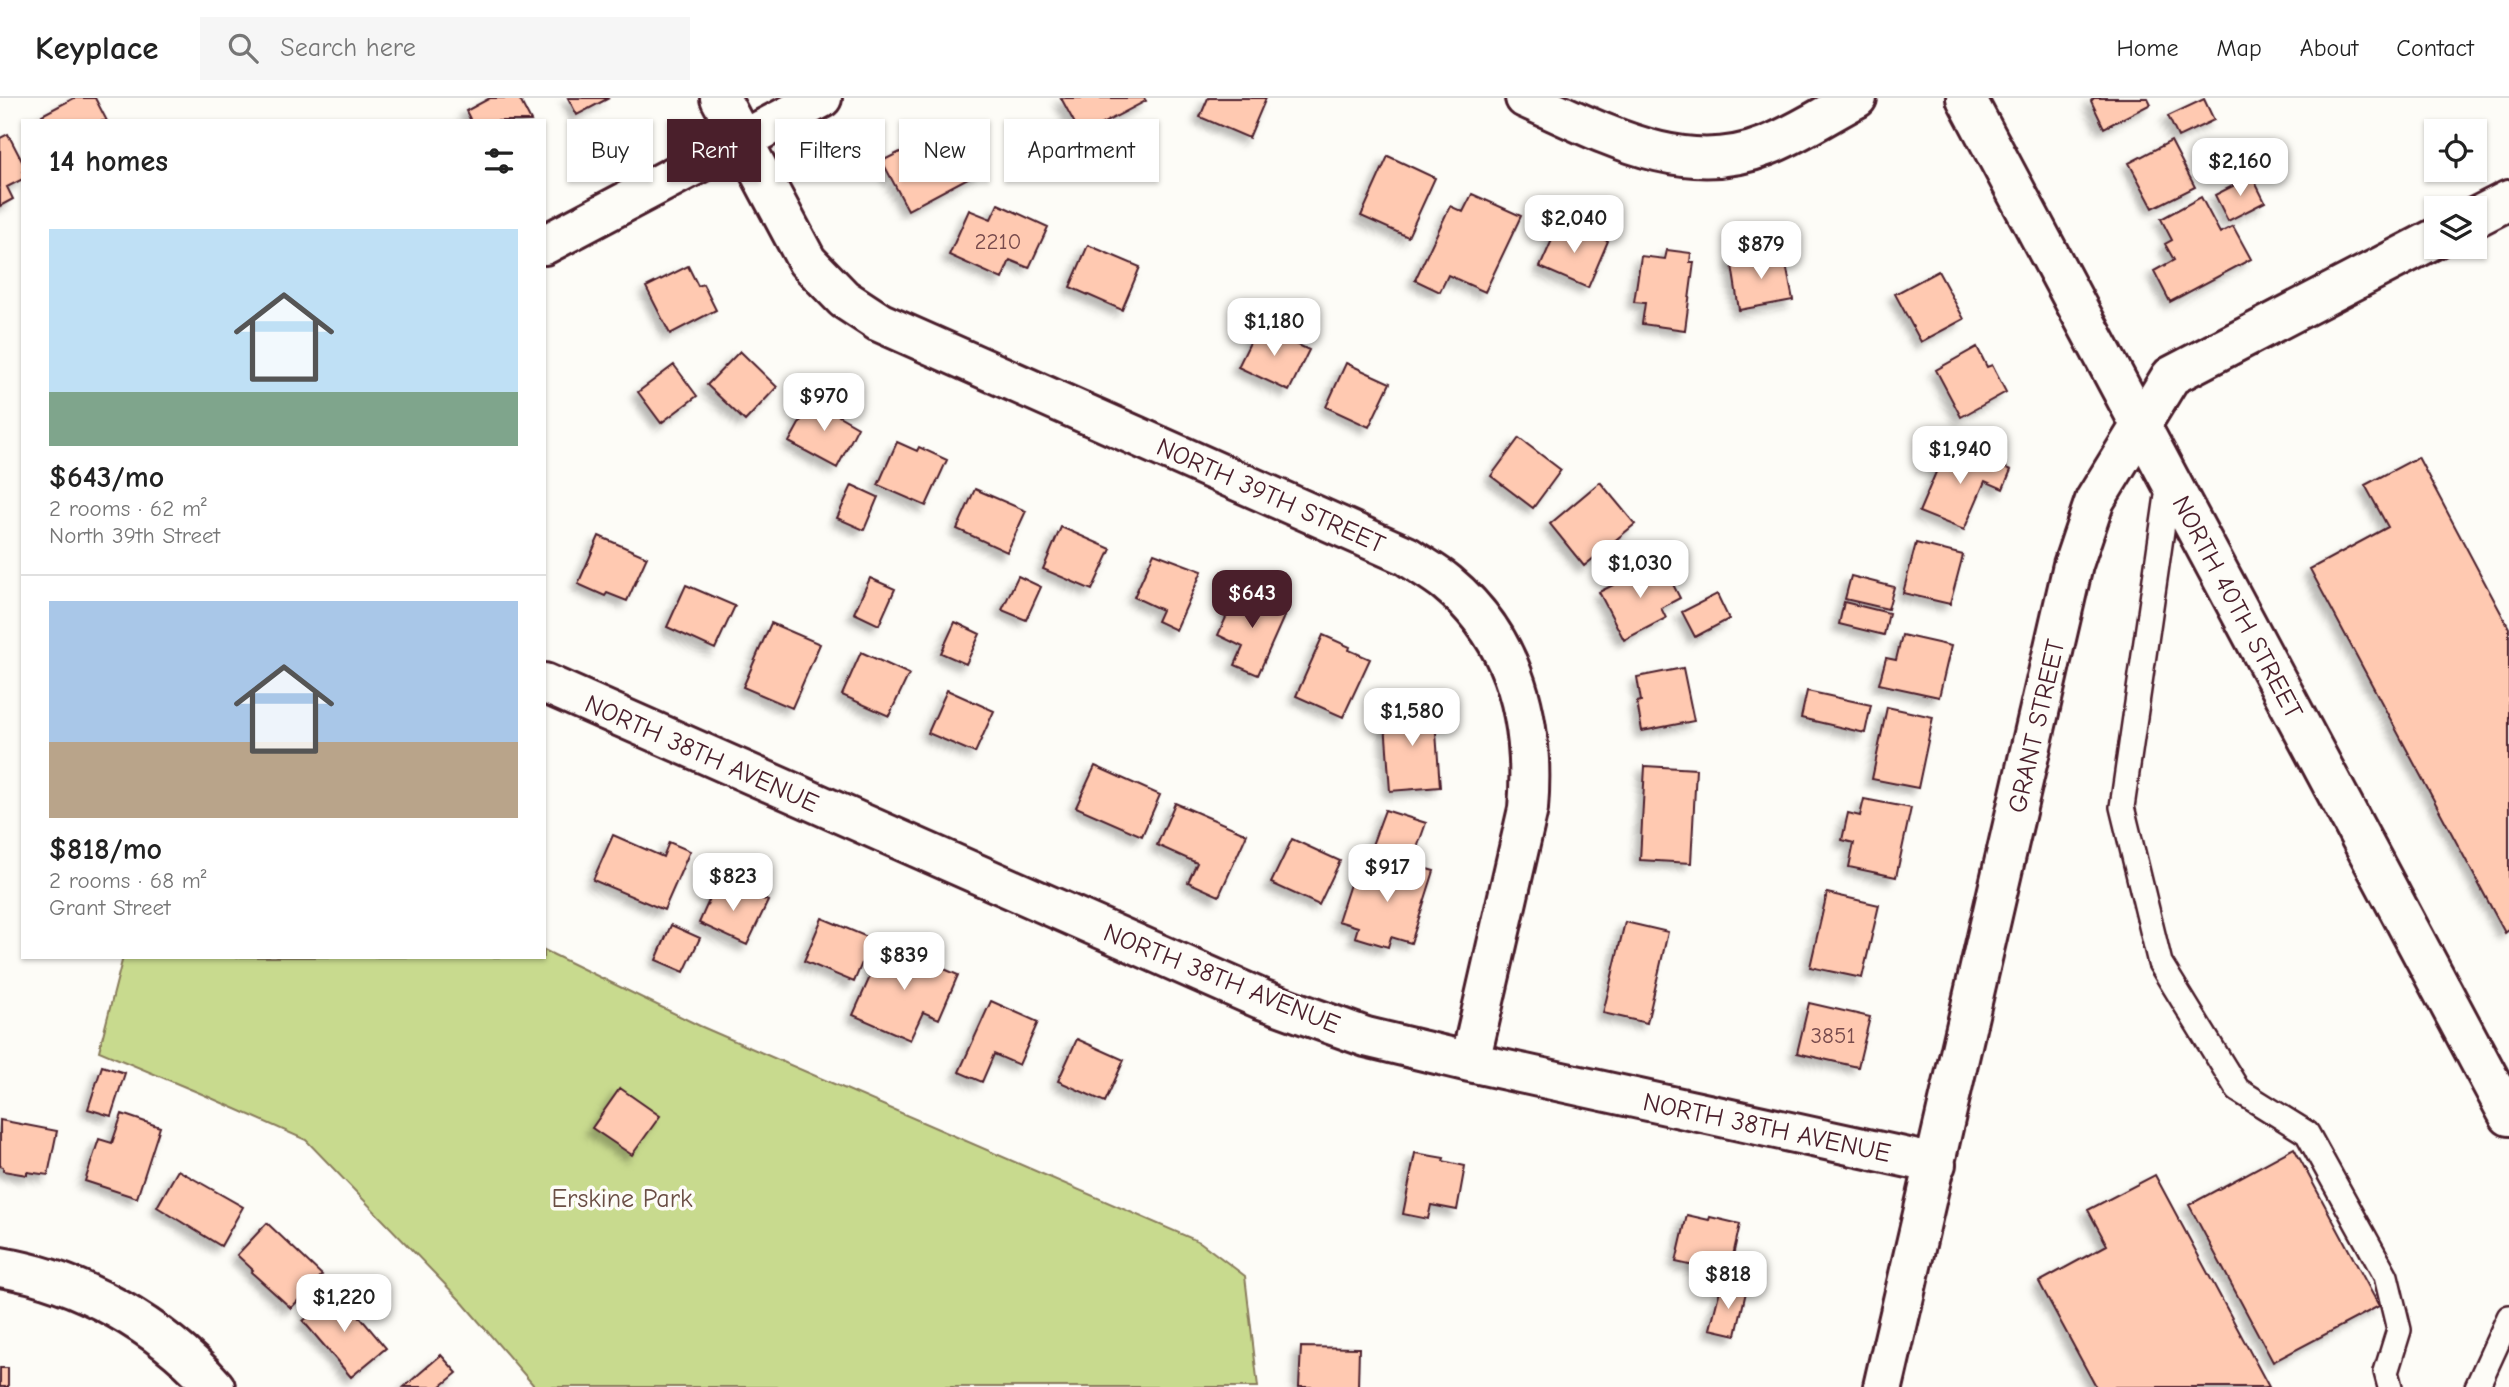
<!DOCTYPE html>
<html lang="en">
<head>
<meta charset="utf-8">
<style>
	:root { --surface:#fff; --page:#f6f6f6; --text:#222; --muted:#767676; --line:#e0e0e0; --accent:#4a1f2b }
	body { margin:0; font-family:"Comic Neue",sans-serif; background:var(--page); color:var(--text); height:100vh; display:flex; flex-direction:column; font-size:26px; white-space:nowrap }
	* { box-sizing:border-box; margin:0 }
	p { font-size:23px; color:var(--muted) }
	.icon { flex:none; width:38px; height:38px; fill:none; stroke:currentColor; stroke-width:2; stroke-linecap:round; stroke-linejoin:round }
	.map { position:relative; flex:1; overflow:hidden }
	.panel { position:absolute; left:21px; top:21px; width:525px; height:840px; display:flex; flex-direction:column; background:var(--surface); border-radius:0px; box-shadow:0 2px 5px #0004 }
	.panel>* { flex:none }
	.top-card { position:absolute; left:567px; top:21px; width:665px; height:63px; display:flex; gap:14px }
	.fabs { position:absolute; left:2424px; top:21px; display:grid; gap:14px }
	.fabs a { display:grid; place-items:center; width:63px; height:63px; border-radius:0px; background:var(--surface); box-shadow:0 2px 5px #0004; font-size:35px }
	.price { position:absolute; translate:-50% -60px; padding:0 16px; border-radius:14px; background:#fff; color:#222; font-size:23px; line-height:46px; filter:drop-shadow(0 2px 4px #0008) }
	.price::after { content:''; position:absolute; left:50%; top:42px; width:21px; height:16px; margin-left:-10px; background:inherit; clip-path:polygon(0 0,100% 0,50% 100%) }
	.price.active { background:var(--accent); color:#fff }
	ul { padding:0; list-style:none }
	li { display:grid; align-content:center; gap:14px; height:371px; padding:0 28px }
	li+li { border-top:2px solid var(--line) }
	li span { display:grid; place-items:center; height:217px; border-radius:0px; color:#555 }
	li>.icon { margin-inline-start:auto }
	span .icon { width:126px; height:126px; fill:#fffc; stroke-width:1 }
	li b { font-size:30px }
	h2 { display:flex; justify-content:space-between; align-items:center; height:84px; padding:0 28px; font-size:30px }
	.chip { padding:0 24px; border-radius:0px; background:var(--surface); box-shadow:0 2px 5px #0004; font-size:24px; line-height:63px }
	.chip.active { background:var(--accent); color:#fff }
	header { display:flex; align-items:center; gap:42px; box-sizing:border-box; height:98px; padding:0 35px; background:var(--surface); border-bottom:2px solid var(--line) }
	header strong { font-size:33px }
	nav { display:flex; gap:38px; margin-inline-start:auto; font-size:24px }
	.search { width:490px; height:63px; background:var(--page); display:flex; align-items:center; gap:18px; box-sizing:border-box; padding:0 24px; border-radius:0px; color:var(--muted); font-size:26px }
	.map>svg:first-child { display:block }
</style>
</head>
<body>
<header>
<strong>Keyplace</strong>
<div class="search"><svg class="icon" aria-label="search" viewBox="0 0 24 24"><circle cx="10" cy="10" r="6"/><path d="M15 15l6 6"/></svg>Search here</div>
<nav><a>Home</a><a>Map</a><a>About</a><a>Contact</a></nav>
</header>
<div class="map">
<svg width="2509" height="1289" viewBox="0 0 2509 1289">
	<defs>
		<filter id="shadow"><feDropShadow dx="-6" dy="6" stdDeviation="3.5" flood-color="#0004"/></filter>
	</defs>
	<rect width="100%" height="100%" fill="#fdfcf7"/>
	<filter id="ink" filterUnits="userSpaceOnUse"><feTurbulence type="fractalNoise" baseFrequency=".0143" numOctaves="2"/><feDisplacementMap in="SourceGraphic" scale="14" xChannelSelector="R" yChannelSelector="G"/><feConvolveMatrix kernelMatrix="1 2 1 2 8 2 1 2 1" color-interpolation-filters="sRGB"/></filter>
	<g filter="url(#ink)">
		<path fill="#c8da8e" stroke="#897c5c" stroke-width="2" d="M544 852 700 928 1200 1144 1245 1178 1258 1289H535L462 1204 306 1042 202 996 99 953 123 859H544Z"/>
		<path fill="#ffc9b1" stroke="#4a1f2b" stroke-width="2" filter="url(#shadow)" d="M74 0H95L107 23H45L42 17Z
			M490 0H519L531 23H471L466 13Z
			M568 0H609L577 17Z
			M1061 0H1144L1146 3 1081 37Z
			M1208 0H1266L1249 40 1200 19Z
			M2094 0H2148L2151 6 2104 30 2091 3Z
			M2204 1 2214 22 2178 39 2168 18Z
			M959 31 981 73 908 112 882 63 926 41 929 47Z
			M8 36 23 65V81L7 89 13 101 0 108V40Z
			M2171 43 2195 89 2153 110 2129 65Z
			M1388 58 1435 80 1408 139 1361 118Z
			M2252 78 2265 104 2228 123 2215 97Z
			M1472 96 1521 118 1485 194 1448 177 1440 194 1415 182 1450 108 1463 114Z
			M2201 99 2220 135 2233 128 2251 161 2170 204 2154 173 2174 162 2165 146 2172 142 2161 121Z
			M998 106 1048 129 1029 170 1010 162 1002 181 949 157 969 112 991 121Z
			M1559 126 1579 135 1580 131 1608 143 1588 190 1540 169Z
			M1088 147 1140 169 1122 212 1070 189Z
			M1667 152 1691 155 1690 164H1694L1685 232 1642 226 1645 205 1634 204 1641 158 1665 161Z
			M1760 155 1761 160 1784 156 1793 202 1739 212 1731 161Z
			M688 168 698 188 703 186 716 212 670 236 646 189Z
			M1938 173 1964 221 1921 244 1895 196Z
			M1258 228 1309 252 1289 293 1238 269Z
			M1977 249 1987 269 1992 267 2006 294 1961 319 1936 272Z
			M740 253 777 289 745 323 707 287Z
			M1346 265 1390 285 1369 329 1326 309Z
			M674 267 697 298 661 325 638 294Z
			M813 300 841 315 839 318 858 329 837 370 789 344Z
			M1519 340 1561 372 1533 410 1491 378Z
			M897 344 917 353 919 349 947 362 926 408 878 387Z
			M1948 346 2011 372 2003 391 1985 383 1964 432 1919 414Z
			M2418 359 2509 530V832L2505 835 2310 471 2388 429 2365 387Z
			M1600 384 1635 426 1584 468 1550 426Z
			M852 387 878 399 864 432 837 420Z
			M975 391 1026 413 1007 454 957 431Z
			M1061 429 1111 451 1092 492 1043 471Z
			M599 438 647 459 627 503 607 495 605 498 578 486Z
			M1916 445 1963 457 1950 506 1903 495Z
			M1154 455 1202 473 1176 532 1157 523 1162 512 1134 499Z
			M1661 463 1680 500 1661 510 1666 520 1624 542 1599 494Z
			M1018 478 1041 489 1026 522 1002 512Z
			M1851 478 1894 489 1888 511 1845 501Z
			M870 480 895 491 879 527 854 515Z
			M686 487 735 508 715 551 667 529Z
			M1238 493 1286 514 1258 577 1235 567 1243 549 1218 537Z
			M1717 496 1729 521 1695 539 1682 514Z
			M1844 504 1889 515 1884 537 1839 526Z
			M955 524 980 536 966 566 941 555Z
			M771 525 820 546 792 610 743 589Z
			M1323 537 1350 549 1349 552 1370 561 1343 619 1296 598Z
			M1902 537 1951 548 1939 599 1879 586 1886 560 1896 562Z
			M861 554 909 576 889 618 842 597Z
			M1683 570 1694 623 1642 633 1637 604 1641 603 1637 579Z
			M947 592 994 613 975 655 928 635Z
			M1807 593 1871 607 1865 635 1801 620Z
			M1434 607 1440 689 1390 693 1384 611Z
			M1887 609 1933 619 1918 690 1872 681Z
			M1095 668 1160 697 1142 738 1076 709Z
			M1645 668 1696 671 1691 765 1640 762Z
			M1864 701 1911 710 1896 779 1849 769 1854 745 1842 742 1848 715 1860 718Z
			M1175 705 1247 736 1219 798 1188 784 1197 765 1157 747Z
			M1385 712 1426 725 1412 764 1371 750Z
			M613 737 663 759 669 744 690 753 664 812 593 782Z
			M1292 741 1340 763 1319 807 1271 785Z
			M1391 761 1434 773 1411 845 1391 839 1388 849 1355 839 1358 829 1338 823 1354 774 1383 786Z
			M717 784 737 794 739 790 768 803 747 847 699 825Z
			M1827 795 1879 807 1862 880 1810 869Z
			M822 820 872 841 854 884 804 863Z
			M1625 824 1668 834 1647 925 1603 915Z
			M671 827 700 840 684 874 656 862Z
			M885 845 958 877 939 921 923 914 910 942 853 917Z
			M991 903 1038 924 1019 967 994 956 982 984 959 974Z
			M1809 905 1870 919 1858 969 1797 955Z
			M1077 941 1124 962 1105 1004 1058 983Z
			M102 968 125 975 111 1018 88 1011Z
			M620 990 660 1018 632 1057 592 1030Z
			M122 1016 160 1029 137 1100 85 1083 99 1041 112 1045Z
			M0 1022 57 1033 48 1077 27 1074V1077L3 1073V1069L0 1068Z
			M2294 1050 2379 1208 2273 1264 2189 1107Z
			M1415 1055 1444 1060 1443 1063 1465 1068 1457 1112 1431 1107 1428 1121 1403 1116Z
			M178 1072 243 1109 221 1148 157 1109Z
			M2155 1077 2269 1289H2096L2039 1184 2107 1147 2088 1112Z
			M1687 1117 1709 1122 1710 1119 1740 1126 1729 1176 1676 1164Z
			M267 1125 322 1177 291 1210 251 1174 253 1172 237 1157Z
			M1721 1188 1746 1194 1736 1237 1710 1231Z
			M338 1193 386 1250 351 1279 303 1223Z
			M1301 1249 1359 1250 1358 1289H1299Z
			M441 1257 457 1275 440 1289H404Z
			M0 1270H8V1289H0Z"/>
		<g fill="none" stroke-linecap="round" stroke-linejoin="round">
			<g stroke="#4a1f2b" stroke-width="28">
				<path id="service" d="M2169 384 2122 709 2160 865 2238 992 2307 1035 2386 1178 2399 1232 2386 1274 2390 1289
					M2477 1289 2509 1219"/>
			</g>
			<g stroke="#4a1f2b" stroke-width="44">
				<path id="minor" d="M720 0 807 163 844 201 879 224 1407 458C1420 467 1435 475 1447 485 1516 542 1535 625 1528 711L1470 964
					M1525 0C1600 33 1682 82 1766 48 1797 36 1827 16 1857 0
					M2474 120 2509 102
					M544 147 822 0
					M544 585 1261 901 1366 939 1470 964 1936 1066
					M0 1169C81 1182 161 1228 215 1289
					M1883 1289 2073 467 2095 402 2171 278 2436 140"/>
			</g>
			<g stroke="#4a1f2b" stroke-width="44">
				<path id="tertiary" d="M1966 0 2509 1018"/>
			</g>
			<use href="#service" stroke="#fdfcf7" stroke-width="23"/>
			<use href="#minor" stroke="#fdfcf7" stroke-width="38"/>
			<use href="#tertiary" stroke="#fdfcf7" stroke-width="38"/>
		</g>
	</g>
	<g text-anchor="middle" stroke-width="7" stroke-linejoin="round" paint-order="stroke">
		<g font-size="23" fill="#774a4c">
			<text x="998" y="151">2210</text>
			<text x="1833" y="945">3851</text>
		</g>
		<g font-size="26" fill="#4a1f2b" stroke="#fdfcf7">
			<text transform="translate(1271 397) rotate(24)" y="9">NORTH 39TH STREET</text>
			<text transform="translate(2238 509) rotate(62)" y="9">NORTH 40TH STREET</text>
			<text transform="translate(2036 628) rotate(-77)" y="9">GRANT STREET</text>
			<text transform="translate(702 655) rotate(24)" y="9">NORTH 38TH AVENUE</text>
			<text transform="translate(1222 880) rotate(22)" y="9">NORTH 38TH AVENUE</text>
			<text transform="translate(1767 1029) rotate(12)" y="9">NORTH 38TH AVENUE</text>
		</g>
		<g font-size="26" fill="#6a4e44" stroke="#fdfcf7">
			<text x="622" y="1109">Erskine Park</text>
		</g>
	</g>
</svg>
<div class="fabs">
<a><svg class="icon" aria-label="locate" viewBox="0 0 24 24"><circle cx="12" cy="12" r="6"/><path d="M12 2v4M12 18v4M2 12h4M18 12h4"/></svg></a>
<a><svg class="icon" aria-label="layers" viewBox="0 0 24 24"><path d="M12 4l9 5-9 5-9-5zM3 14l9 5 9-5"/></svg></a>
</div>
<b class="price" style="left:2240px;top:100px">$2,160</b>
<b class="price" style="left:1574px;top:157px">$2,040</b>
<b class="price" style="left:1761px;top:183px">$879</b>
<b class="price" style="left:1274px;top:260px">$1,180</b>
<b class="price" style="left:824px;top:335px">$970</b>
<b class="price" style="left:1960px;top:388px">$1,940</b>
<b class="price" style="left:1640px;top:502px">$1,030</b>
<b class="price active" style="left:1252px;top:532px">$643</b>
<b class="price" style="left:1412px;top:650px">$1,580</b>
<b class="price" style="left:1387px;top:806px">$917</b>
<b class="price" style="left:733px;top:815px">$823</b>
<b class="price" style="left:904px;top:894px">$839</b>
<b class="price" style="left:1728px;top:1213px">$818</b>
<b class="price" style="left:344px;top:1236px">$1,220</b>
<div class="top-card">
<a class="chip">Buy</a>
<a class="chip active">Rent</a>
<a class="chip">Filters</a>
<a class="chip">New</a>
<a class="chip">Apartment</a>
</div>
<section class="panel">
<h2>14 homes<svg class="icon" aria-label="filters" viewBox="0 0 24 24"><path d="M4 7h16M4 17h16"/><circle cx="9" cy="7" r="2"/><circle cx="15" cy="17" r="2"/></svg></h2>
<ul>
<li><span style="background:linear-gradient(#bfe0f5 75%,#7fa58c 0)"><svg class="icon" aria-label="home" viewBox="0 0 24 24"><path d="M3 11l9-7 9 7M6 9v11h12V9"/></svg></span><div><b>$643/mo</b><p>2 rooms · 62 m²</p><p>North 39th Street</p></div></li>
<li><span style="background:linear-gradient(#a9c7e8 65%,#b9a48a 0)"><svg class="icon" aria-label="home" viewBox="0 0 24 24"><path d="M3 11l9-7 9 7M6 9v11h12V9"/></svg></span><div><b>$818/mo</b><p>2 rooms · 68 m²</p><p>Grant Street</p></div></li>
</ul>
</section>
</div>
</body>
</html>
